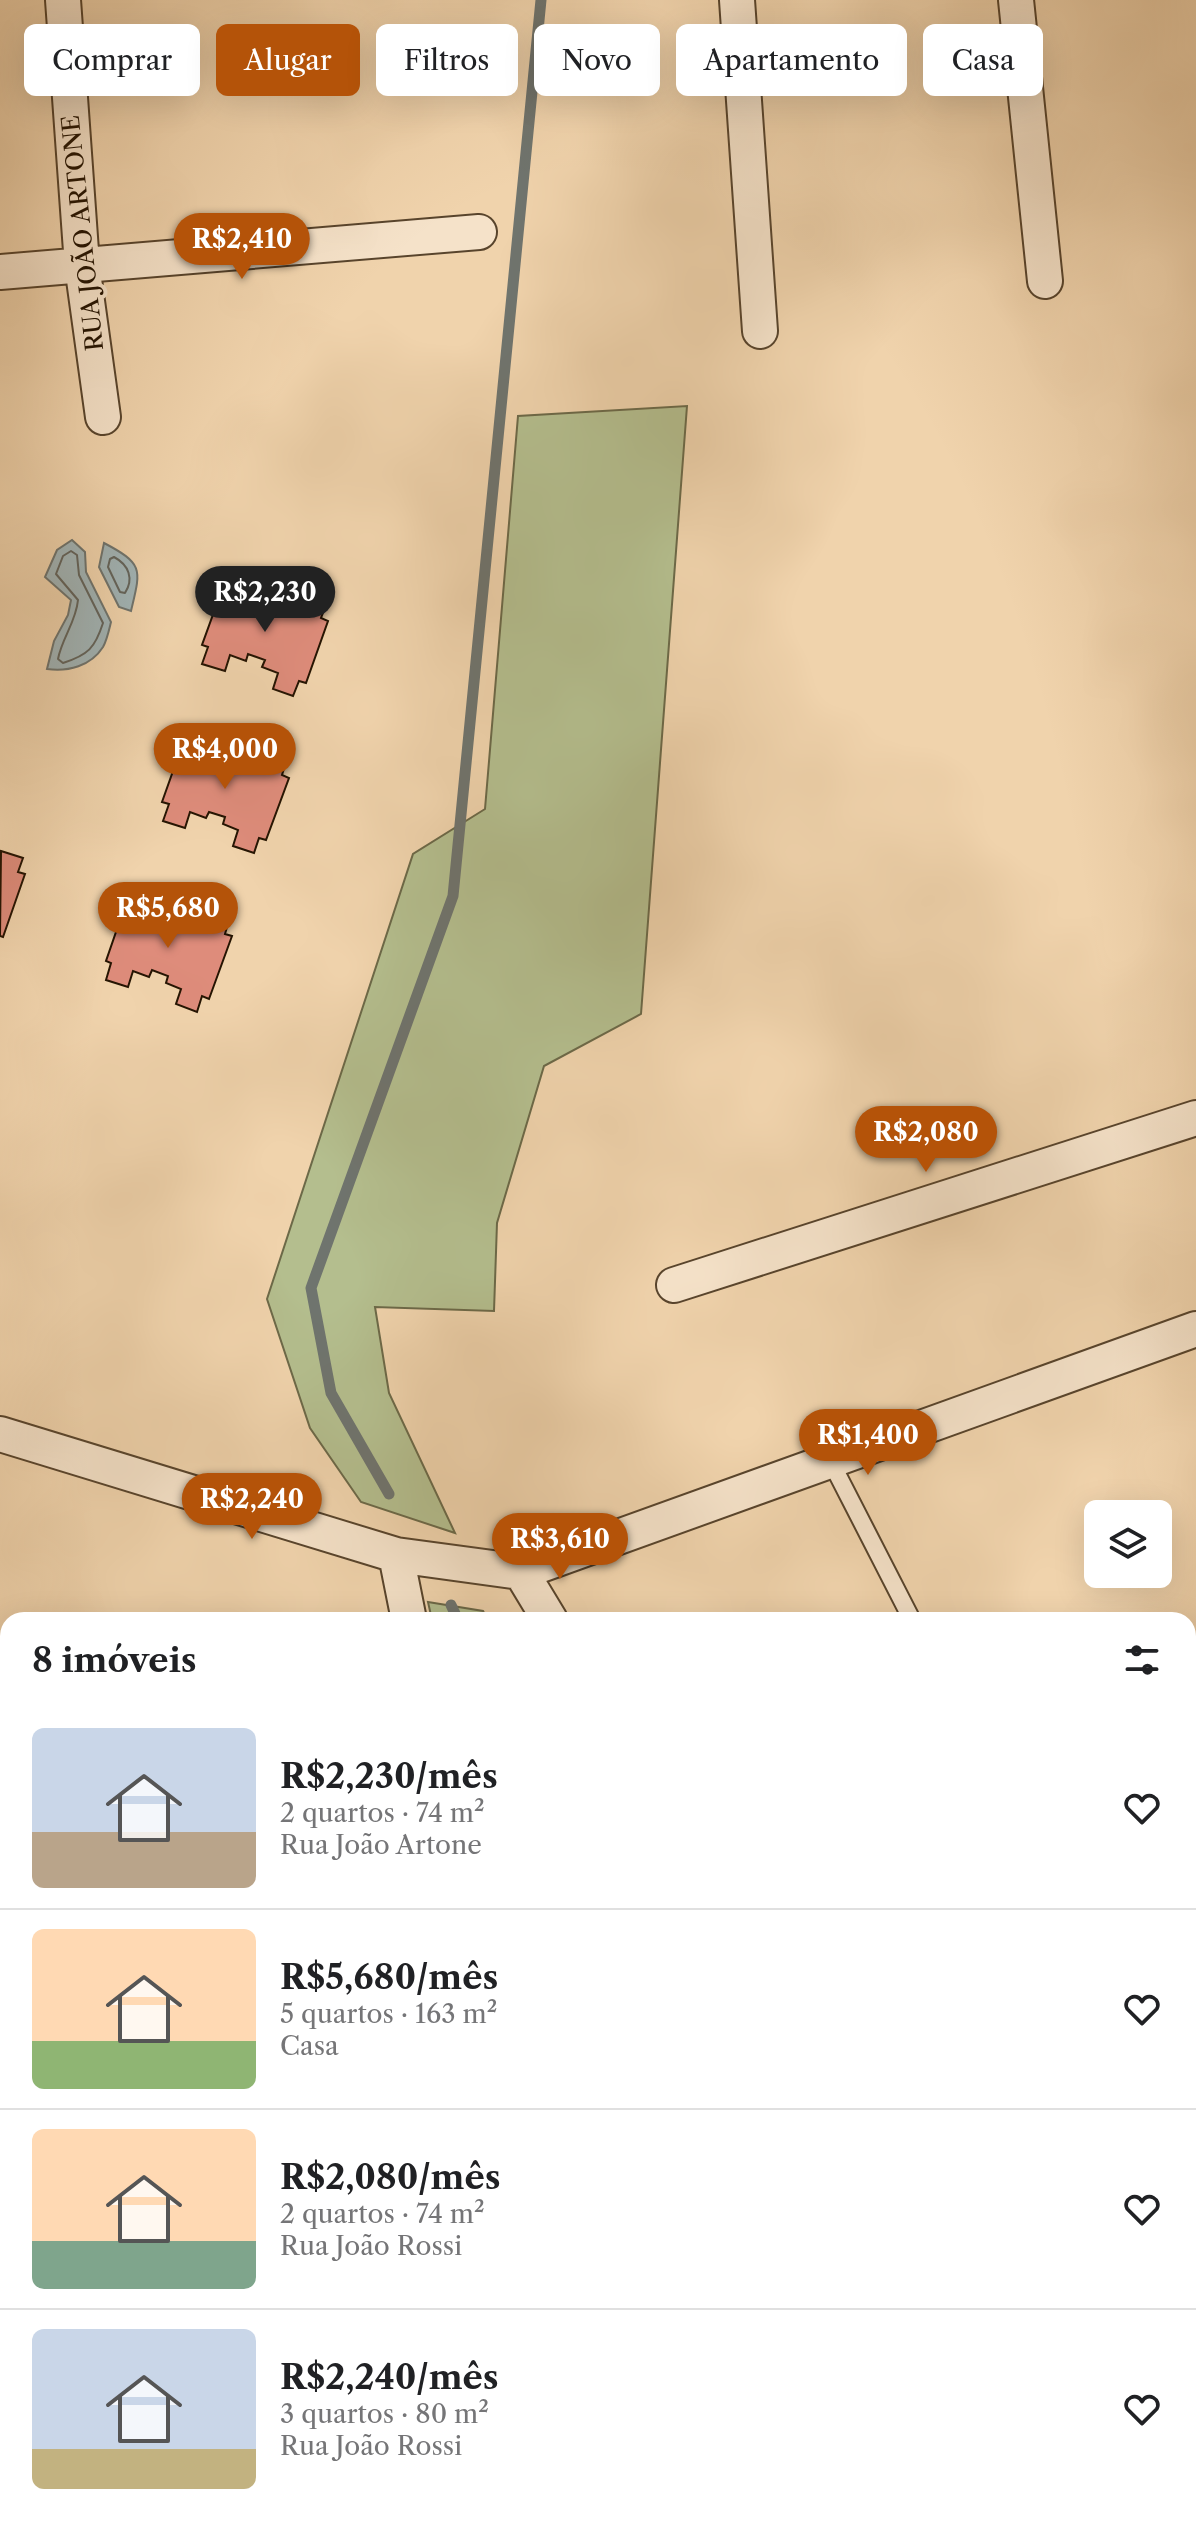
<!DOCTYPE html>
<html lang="pt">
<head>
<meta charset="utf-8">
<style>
	:root { --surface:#fff; --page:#f6f6f6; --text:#202124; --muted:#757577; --line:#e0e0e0; --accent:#b45309 }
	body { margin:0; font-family:"Libre Caslon Text",serif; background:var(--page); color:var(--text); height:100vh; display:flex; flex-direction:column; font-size:30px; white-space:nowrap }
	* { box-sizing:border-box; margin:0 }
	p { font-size:26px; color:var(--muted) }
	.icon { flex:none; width:44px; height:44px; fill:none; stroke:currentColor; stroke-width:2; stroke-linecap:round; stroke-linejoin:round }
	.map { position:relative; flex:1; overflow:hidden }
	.drawer { position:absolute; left:0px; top:1612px; width:1196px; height:914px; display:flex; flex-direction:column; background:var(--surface); border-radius:24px 24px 0 0; box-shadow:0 8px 32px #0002 }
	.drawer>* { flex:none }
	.banner { position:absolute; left:24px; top:24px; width:1148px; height:72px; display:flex; gap:16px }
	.buttons { position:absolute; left:1084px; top:1500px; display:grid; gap:16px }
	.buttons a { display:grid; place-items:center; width:88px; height:88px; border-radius:12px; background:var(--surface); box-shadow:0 8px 32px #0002; font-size:40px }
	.price { position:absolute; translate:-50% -68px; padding:0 18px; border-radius:28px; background:var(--accent); color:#fff; font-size:26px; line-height:52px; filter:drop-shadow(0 2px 4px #0008) }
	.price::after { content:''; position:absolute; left:50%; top:48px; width:24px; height:18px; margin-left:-12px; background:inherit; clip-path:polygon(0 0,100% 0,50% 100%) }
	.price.on { background:#222; color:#fff }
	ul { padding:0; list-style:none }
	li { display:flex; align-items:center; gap:24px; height:200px; padding:0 32px }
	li+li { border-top:2px solid var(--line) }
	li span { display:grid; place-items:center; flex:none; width:224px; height:160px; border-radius:12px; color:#555 }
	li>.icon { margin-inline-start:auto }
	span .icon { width:96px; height:96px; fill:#fffc; stroke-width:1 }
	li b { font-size:34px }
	h2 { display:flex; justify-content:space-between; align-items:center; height:96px; padding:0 32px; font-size:34px }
	.chip { padding:0 28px; border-radius:12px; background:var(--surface); box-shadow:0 8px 32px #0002; font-size:28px; line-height:72px }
	.chip.on { background:var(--accent); color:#fff }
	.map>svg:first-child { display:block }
</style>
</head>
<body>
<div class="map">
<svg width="1196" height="2525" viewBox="0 0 1196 2525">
	<rect width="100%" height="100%" fill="#f0d3ac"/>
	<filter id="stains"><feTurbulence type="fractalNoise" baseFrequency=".0025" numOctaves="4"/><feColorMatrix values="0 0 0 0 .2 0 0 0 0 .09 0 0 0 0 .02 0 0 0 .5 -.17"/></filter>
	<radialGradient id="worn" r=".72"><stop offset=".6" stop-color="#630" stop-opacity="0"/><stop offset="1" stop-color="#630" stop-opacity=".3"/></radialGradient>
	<path fill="#b4be8e" stroke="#6c6948" stroke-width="2" d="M687 406 641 1014 544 1066 497 1223 494 1311 375 1307 389 1393 455 1533 361 1502 310 1428 267 1299 413 854 485 809 518 416Z
		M428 1602 483 1611 488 1620H432Z
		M8 2369V2507L0 2508V2370Z
		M803 2518H912L914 2525H805Z"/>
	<path fill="#a1b4b6" stroke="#6f746e" stroke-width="2" d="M72 540 85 552 86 572 111 622C109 630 107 640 103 647 91 666 68 672 47 669L54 641 68 615 71 600 45 577 57 550Z
		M104 543C144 564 141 569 131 611L119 607 99 567Z"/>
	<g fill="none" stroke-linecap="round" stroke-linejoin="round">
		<path stroke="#63645c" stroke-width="2" d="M71 551 77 555 79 575 103 623C95 648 88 655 63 663L58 659C62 638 76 622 78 600L56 574 63 556Z
			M114 557C129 565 134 579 125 593L120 592 108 567 110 559Z"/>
		<path stroke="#6f746e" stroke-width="11" d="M389 1494 331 1393 311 1288 453 896 541 0
			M451 1605 458 1620
			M851 2518 852 2525"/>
	</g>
	<path fill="#de8c7b" stroke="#251402" stroke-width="2" d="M236 572 256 579 250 596 268 601 265 608 283 614 286 607 300 612 304 597 326 605 321 618 328 621 306 683 299 681 293 696 273 689 278 673 262 667 265 660 248 654 246 661 230 655 225 671 202 664 208 647 202 645 223 587 229 589Z
		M196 730 216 737 211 752 228 758 225 765 243 771 246 764 260 768 265 754 286 762 282 775 289 778 266 840 259 838 254 853 233 846 238 830 223 824 225 817 209 812 206 818 190 812 185 828 163 821 169 804 162 802 183 743 190 746Z
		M1 851 23 858 18 872 25 874 3 937 0 936Z
		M139 888 159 895 153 911 171 917 169 923 186 930 189 923 203 927 208 913 229 920 225 934 232 936 209 999 202 996 197 1012 176 1004 181 989 166 983 168 976 152 970 149 977 133 971 128 987 106 980 111 963 106 961 126 903 133 905Z
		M8 1928V2087L5 2075 3 1946Z
		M103 2518H494L103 2525Z"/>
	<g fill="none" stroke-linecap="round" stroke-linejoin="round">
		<g stroke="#58442c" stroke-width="20">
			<path id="service" d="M830 1460 912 1620"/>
		</g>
		<g stroke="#58442c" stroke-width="38">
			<path id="minor" d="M63 0 82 265 103 417
				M737 0 760 331
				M1016 0 1045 281
				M0 272 479 232
				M674 1285 1196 1118
				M0 1434 396 1555 521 1572 1196 1329
				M396 1555 409 1620
				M521 1572 550 1620
				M1188 2293 1196 2296
				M778 2518 779 2525
				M951 2518 952 2525"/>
		</g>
		<use href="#service" stroke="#f5e2c9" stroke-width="16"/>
		<use href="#minor" stroke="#f5e2c9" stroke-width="34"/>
	</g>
	<g text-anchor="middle" stroke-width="8" stroke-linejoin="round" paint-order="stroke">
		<g font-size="24" fill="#251402" stroke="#f5e2c9">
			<text transform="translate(83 233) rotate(-96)" y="8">RUA JOÃO ARTONE</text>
		</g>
	</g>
	<rect width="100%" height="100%" filter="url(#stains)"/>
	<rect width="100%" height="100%" fill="url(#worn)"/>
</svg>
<div class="buttons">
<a><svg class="icon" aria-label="layers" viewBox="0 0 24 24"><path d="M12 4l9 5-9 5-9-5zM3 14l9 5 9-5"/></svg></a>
</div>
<b class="price" style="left:242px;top:281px">R$2,410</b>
<b class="price on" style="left:265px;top:634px">R$2,230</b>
<b class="price" style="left:225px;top:791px">R$4,000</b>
<b class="price" style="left:168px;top:950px">R$5,680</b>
<b class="price" style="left:926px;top:1174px">R$2,080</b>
<b class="price" style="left:868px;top:1477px">R$1,400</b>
<b class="price" style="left:252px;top:1541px">R$2,240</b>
<b class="price" style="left:560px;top:1581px">R$3,610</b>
<div class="banner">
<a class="chip">Comprar</a>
<a class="chip on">Alugar</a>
<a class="chip">Filtros</a>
<a class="chip">Novo</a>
<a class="chip">Apartamento</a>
<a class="chip">Casa</a>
</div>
<section class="drawer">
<h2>8 imóveis<svg class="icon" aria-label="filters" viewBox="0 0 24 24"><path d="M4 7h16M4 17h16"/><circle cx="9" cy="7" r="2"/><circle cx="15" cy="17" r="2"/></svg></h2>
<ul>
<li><span style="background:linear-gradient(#c9d6e8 65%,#b9a48a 0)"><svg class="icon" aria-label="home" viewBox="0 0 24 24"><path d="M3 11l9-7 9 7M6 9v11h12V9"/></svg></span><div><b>R$2,230/mês</b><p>2 quartos · 74 m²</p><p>Rua João Artone</p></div><svg class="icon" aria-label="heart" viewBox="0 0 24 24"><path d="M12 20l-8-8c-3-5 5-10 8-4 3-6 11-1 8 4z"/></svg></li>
<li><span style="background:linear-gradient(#ffd9b3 70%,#8fb573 0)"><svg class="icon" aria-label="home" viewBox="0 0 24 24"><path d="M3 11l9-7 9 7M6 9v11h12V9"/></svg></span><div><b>R$5,680/mês</b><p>5 quartos · 163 m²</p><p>Casa</p></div><svg class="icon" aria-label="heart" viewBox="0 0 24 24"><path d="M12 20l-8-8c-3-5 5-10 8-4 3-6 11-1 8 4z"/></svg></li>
<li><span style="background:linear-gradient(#ffd9b3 70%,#7fa58c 0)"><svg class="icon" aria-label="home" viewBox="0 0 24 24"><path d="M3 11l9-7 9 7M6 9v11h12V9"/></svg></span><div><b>R$2,080/mês</b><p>2 quartos · 74 m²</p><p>Rua João Rossi</p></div><svg class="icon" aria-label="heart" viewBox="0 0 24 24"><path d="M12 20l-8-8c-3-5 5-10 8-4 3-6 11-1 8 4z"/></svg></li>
<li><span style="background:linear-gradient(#c9d6e8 75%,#c2b280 0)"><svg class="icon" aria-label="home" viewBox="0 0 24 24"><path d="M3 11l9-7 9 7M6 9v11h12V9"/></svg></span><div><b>R$2,240/mês</b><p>3 quartos · 80 m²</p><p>Rua João Rossi</p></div><svg class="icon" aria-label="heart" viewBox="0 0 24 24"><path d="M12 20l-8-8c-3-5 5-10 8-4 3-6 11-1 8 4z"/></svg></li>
</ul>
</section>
</div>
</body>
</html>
